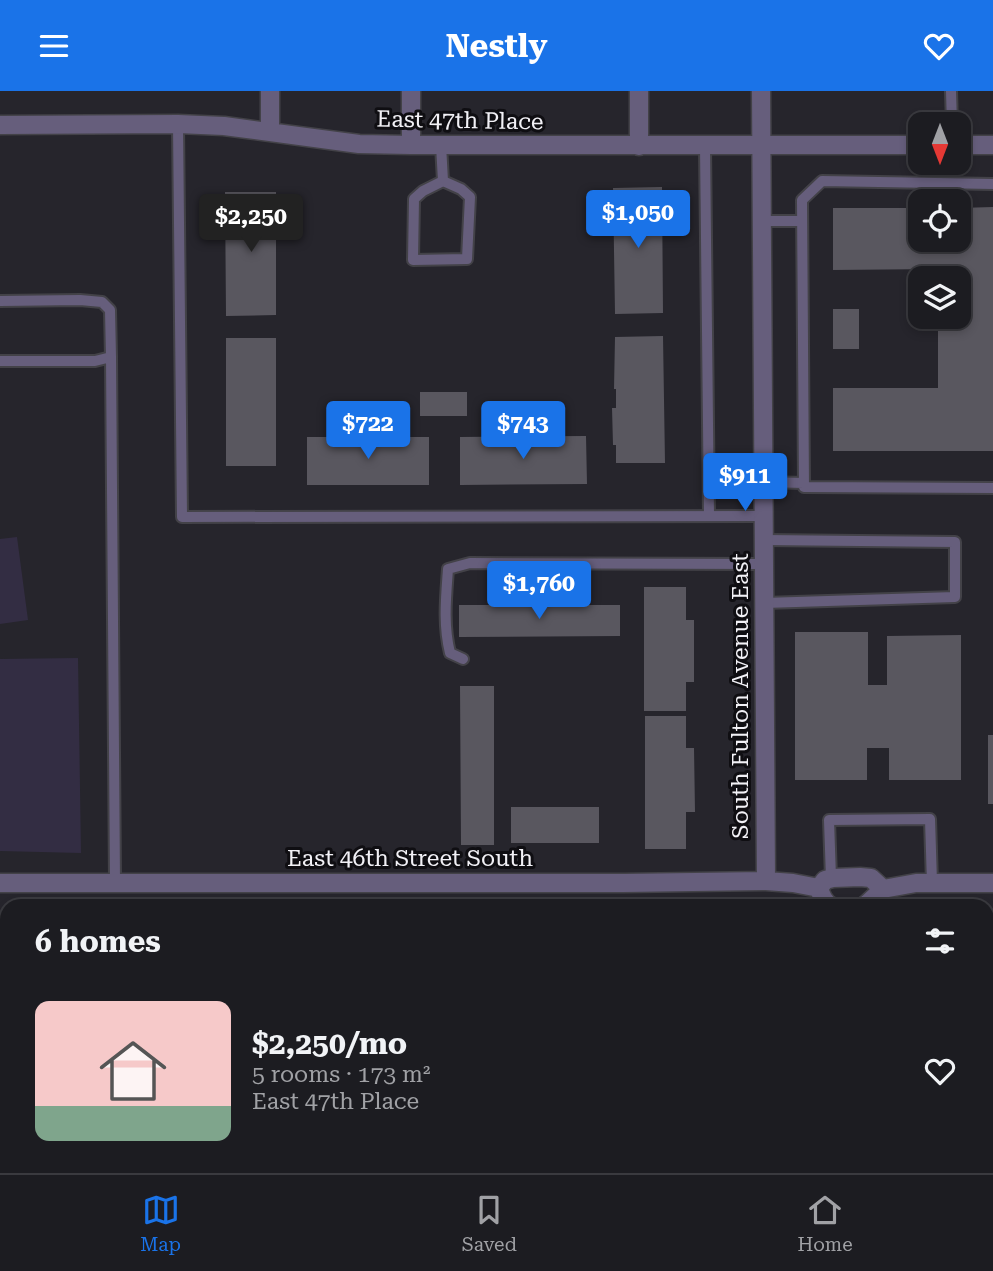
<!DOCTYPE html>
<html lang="en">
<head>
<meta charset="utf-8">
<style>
	:root { --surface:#1c1c21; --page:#25252a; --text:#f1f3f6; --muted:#a0a1a5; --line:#3a3a3f; --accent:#1a73e8 }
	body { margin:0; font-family:"Roboto Serif",serif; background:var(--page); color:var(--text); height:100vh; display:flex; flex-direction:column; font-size:26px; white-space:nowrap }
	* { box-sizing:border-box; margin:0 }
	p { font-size:23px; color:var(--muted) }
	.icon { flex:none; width:38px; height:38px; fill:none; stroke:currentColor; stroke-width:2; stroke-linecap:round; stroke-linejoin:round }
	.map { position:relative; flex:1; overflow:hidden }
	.drawer { position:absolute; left:0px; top:808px; width:994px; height:275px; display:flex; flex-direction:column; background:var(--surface); border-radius:21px 21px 0 0; box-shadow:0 4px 10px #0003,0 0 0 2px var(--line) }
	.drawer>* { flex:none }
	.needle { width:46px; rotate:180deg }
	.controls { position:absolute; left:908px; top:21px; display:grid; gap:14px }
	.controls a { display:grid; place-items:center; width:63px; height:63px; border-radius:14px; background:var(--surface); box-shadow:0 4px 10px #0003,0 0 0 2px var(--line); font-size:35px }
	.price { position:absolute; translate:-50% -60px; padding:0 16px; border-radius:7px; background:var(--accent); color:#fff; font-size:23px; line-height:46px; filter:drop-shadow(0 2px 4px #0008) }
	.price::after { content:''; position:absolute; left:50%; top:42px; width:21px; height:16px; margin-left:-10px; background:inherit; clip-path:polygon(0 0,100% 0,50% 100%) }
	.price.active { background:#222; color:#fff }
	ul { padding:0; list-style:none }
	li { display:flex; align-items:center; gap:21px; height:175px; padding:0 35px }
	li+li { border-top:2px solid var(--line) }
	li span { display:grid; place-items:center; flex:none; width:196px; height:140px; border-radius:14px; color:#555 }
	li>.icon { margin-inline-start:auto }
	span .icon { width:84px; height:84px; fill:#fffc; stroke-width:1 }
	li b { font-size:30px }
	h2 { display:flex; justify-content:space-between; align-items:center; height:84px; padding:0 35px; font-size:30px }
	header { display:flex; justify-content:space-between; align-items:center; height:91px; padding:0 35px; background:var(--accent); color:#fff; font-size:32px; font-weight:700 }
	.tab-bar { display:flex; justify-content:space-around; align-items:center; height:98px; border-top:2px solid var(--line); background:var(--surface); font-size:19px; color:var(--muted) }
	.tab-bar a { display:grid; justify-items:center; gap:4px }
	.tab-bar .active { color:var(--accent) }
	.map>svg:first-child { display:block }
</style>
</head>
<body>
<header><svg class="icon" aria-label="menu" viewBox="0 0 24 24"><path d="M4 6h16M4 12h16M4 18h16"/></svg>Nestly<svg class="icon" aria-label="heart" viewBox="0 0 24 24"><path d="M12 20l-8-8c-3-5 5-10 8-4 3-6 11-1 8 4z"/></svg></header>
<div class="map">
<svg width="993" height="1082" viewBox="0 0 993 1082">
	<rect width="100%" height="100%" fill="#26252c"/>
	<path fill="#302c39" d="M987 817H993V1082H158V1076H987Z"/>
	<path fill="#332d43" d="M17 446 28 529 0 533V448Z
		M78 567 81 762 0 760V568Z"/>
	<path fill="#59575f" d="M662 96 663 222 615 223 613 97Z
		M225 101H276V224L226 225Z
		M993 116V360H833V297H938V226H959V187H938V178L833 179V117H920V149H959V117Z
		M833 218H859V258H833Z
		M663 245 665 372H616V354H613L612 317H616V298H614L615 246Z
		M226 247H276V375H226Z
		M420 301H467V325H420Z
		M586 345 587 393 460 394V346Z
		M307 346H429V394H307Z
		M644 496H686V529H694V591H686V620H644Z
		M459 514H620V545L459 546Z
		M795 541H868V594H887V545L961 544V689H889V657H867V689H795Z
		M460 595H494V754H461Z
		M645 625H686V657H694L695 721H686V758H645Z
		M988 644H993V713H988Z
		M511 716H599V752H511Z
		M993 910V1012L987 1017V915Z
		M616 1076H918L912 1082H616Z"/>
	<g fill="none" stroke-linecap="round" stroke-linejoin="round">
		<g stroke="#434248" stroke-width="14">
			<path id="service" d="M951 0 952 33
				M178 33 182 426 764 425
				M441 54 443 90 423 100 414 108 413 169 467 168 470 106 461 98 443 90
				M705 55 709 425
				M993 93 822 90 802 109 804 396 993 397
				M762 130H802
				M0 210 80 209 102 211 110 219 111 266 95 270H0
				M111 266 115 791
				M764 391 804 392
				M764 449 955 451V506L764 512
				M463 568 450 562C443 534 446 506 448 478L470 472 764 473
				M831 787 829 729 930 728 932 792"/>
		</g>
		<g stroke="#434248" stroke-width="21">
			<path id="minor" d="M270 0V40
				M411 0V54
				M761 0 766 790
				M0 34 178 33 224 35 359 53 411 54H920
				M959 54H993
				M639 55V0
				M0 792H624L766 790 793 792 819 797
				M819 797 825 789 833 787 860 786 871 787 883 798
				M819 797C821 805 824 812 832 816
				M863 816 868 812 883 798 916 792H993"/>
		</g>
		<use href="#service" stroke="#665e7c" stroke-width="10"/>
		<use href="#minor" stroke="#665e7c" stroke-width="18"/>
	</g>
	<g text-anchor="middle" stroke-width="6" stroke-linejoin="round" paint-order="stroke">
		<g font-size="23" fill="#f2f1f6" stroke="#0f0e12">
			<text transform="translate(460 29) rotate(1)" y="8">East 47th Place</text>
			<text transform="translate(740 605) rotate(-90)" y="8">South Fulton Avenue East</text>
			<text x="410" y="775">East 46th Street South</text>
		</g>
	</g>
</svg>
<div class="controls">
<a><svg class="needle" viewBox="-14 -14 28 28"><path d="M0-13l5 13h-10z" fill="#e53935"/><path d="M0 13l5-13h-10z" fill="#a0a1a5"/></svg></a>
<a><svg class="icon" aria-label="locate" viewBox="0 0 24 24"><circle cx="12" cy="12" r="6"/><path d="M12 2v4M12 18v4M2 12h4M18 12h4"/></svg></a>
<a><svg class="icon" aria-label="layers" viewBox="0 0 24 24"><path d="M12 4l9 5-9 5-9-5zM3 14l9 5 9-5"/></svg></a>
</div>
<b class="price" style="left:638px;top:159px">$1,050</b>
<b class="price active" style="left:251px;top:163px">$2,250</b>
<b class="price" style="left:368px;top:370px">$722</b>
<b class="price" style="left:523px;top:370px">$743</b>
<b class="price" style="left:745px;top:422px">$911</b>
<b class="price" style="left:539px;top:530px">$1,760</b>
<section class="drawer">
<h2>6 homes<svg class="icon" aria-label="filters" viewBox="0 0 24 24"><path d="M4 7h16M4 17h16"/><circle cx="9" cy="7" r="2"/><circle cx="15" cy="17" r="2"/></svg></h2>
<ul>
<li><span style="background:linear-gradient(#f6c9c9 75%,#7fa58c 0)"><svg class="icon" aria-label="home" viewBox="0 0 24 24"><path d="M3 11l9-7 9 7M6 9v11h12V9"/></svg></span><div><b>$2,250/mo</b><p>5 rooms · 173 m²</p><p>East 47th Place</p></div><svg class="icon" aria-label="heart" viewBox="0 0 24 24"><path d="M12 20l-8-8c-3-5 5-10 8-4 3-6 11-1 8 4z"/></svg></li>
</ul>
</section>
</div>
<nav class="tab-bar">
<a class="active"><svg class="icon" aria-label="map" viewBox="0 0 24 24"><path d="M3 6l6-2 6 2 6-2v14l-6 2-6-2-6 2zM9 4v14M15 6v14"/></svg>Map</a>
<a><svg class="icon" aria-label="saved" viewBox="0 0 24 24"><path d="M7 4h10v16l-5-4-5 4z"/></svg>Saved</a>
<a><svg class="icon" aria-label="home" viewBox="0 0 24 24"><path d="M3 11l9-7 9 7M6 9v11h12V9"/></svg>Home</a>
</nav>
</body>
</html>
